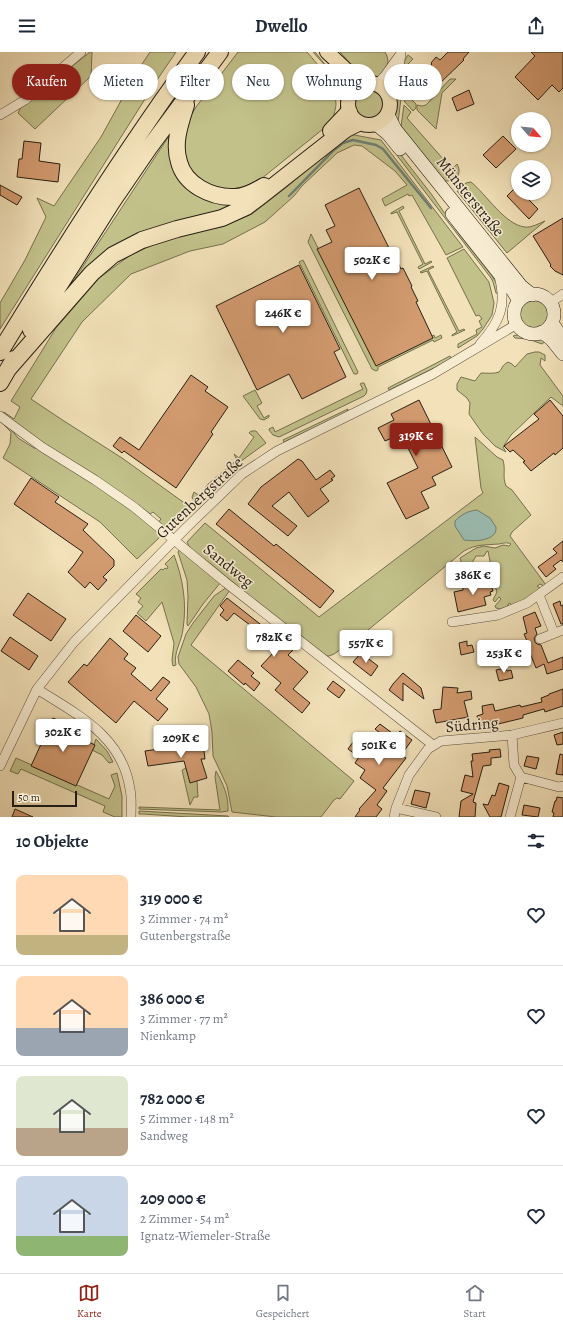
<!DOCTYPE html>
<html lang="de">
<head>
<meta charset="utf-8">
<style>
	:root { --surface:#fff; --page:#f6f6f7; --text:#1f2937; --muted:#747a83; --line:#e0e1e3; --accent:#8f2418 }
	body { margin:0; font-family:Alegreya,serif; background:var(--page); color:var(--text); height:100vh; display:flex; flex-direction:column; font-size:15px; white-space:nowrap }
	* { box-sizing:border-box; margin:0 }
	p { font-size:13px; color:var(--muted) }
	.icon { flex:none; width:22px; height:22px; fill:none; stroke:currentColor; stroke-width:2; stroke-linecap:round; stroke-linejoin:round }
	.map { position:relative; height:765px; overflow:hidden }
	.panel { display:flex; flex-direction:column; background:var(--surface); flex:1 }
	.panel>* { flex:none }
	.banner { position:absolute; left:12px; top:12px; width:539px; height:36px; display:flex; gap:8px }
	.needle { width:26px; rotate:117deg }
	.fabs { position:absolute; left:511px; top:60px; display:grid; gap:8px }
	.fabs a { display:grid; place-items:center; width:40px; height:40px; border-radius:50%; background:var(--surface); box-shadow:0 1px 3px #0004; font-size:20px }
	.scale { position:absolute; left:12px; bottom:10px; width:65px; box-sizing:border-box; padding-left:4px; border:2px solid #281f14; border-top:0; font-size:11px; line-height:14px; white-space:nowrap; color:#281f14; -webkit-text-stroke:3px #f7ecd2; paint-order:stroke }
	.price { position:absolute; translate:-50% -34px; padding:0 9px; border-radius:4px; background:#fff; color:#222; font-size:13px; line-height:26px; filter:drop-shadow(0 1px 2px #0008) }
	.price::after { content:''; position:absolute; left:50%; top:24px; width:12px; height:9px; margin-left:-6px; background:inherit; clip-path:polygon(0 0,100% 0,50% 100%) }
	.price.current { background:var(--accent); color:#fff }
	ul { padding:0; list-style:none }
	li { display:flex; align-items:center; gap:12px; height:100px; padding:0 16px }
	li+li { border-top:1px solid var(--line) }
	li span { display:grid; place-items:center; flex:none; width:112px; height:80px; border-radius:8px; color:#555 }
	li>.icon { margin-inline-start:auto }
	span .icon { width:48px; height:48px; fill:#fffc; stroke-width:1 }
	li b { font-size:17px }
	h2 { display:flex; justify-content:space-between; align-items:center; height:48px; padding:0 16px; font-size:17px }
	.chip { padding:0 14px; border-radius:18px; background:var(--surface); box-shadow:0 1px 3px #0004; font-size:14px; line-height:36px }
	.chip.current { background:var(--accent); color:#fff }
	header { display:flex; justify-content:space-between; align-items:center; height:52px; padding:0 16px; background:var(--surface); font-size:18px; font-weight:600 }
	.menu { display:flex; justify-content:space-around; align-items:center; height:56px; border-top:1px solid var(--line); background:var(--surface); font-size:11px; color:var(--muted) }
	.menu a { display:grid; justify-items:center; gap:2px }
	.menu .current { color:var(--accent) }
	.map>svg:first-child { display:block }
</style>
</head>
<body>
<header><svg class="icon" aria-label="menu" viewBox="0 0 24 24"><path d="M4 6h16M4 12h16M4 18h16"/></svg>Dwello<svg class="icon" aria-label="share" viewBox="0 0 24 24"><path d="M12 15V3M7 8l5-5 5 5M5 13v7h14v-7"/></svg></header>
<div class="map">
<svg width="563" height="765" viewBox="0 0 563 765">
	<rect width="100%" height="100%" fill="#f2e1b9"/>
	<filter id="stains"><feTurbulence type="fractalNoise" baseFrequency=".005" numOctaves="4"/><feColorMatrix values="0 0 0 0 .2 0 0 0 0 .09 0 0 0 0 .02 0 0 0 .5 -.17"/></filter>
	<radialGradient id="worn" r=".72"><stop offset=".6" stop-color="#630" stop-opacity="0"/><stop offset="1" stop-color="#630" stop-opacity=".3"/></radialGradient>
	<path fill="#c2c18a" stroke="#75704f" d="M90 0H92L91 24 35 77 18 61 21 55Z
		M150 0H176L157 28 0 277V251L25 208 46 165 37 146 54 154 101 85 138 18Z
		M238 0H307C320 16 335 29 336 52 336 57 333 62 334 67L323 77 261 127 243 135 232 137 211 134 195 123 185 109 183 99 185 82 189 67 196 55Z
		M313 0H315L331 20H334L346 38V58L339 61C343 50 340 37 335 27 333 21 318 6 313 0Z
		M340 0H385C392 12 385 18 377 27L365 28 345 10 347 8Z
		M408 3 413 7 408 12 413 17 410 21 409 31 401 46 398 71 393 63 395 56V37L402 24 405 8Z
		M450 27H456L442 41 436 77 417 58V53L422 54 426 53Z
		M410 36 412 48 416 52V56L413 59 404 49 405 44Z
		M355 52a15 15 0 1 1 30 0a15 15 0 1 1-30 0Z
		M404 53 411 60 407 66 452 117 457 112C461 119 459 124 454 128L447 129 443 128 401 75Z
		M171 81 172 104 223 150 236 154 160 176 68 237Z
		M349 82 381 88 463 195 446 203 412 143 409 144 408 142 385 154 382 147 407 133 395 119 362 94 354 93 337 101 302 134 294 144 265 170 223 192 190 199 131 222 82 270 31 347 64 369 122 406 190 455V457L167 477 158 471 161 467 153 460 150 462 124 443 31 384 3 361 4 360 14 367 20 355 11 349 56 276 99 226 132 202 174 184 221 175 252 162 288 134Z
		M386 89H390L432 143 459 182 492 224 497 232 498 242 496 241 493 230 491 226Z
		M471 130C486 142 505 173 525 175 531 176 540 171 545 169L507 201 457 139 466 131Z
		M403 154 404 156 399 159 425 212 431 209 432 210 419 217 418 215 423 212 397 160 391 162V161Z
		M311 182 376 312 434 283 435 286 441 283 442 286 434 290 433 288 378 315V318L376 319 372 317 308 190Z
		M464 197 489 230 494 251 492 263 483 277 477 284 458 296V292L477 282 476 278 482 275 479 269 482 267 479 263 476 264 447 206Z
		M303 208 358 320 357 322H354L299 210Z
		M433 214 434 215 428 218 459 279 464 277 465 278 452 284V283L457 280 427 219 421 221 420 220Z
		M520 262a14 14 0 1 1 28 0a14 14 0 1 1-28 0Z
		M521 282C530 284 539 285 547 288L542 292 528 287 515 286 513 284Z
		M535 300H539L545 303V309L541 306 540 313 563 344V354L551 345 511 383 503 395 506 400 495 394 483 382 469 362 470 351 467 346 457 338V332L461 325 475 329 481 321C486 321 495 322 499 320 503 316 501 314 508 310L512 312 515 315 527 302Z
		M450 304 451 306 446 310 389 338 388 336Z
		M362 331H364L367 338 366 342 364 344 279 385 273 383 269 378V377L273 375 275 380 363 337 360 332Z
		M255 338 262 351 257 354 264 366 269 363V365L264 368 260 367 243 344Z
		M348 357 347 360 284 390 283 388Z
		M0 369 11 377 18 386 34 396H40L114 443 162 483 137 507 100 470 3 406 10 392 11 380Z
		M251 379H256L266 391 226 420 195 451 192 445 194 440 200 444 207 433 237 408 234 402 239 406 254 385 249 381Z
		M475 385 497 405 503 408C506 419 502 424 506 434L512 438 531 463 512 480 510 484 546 533 544 534 540 532 537 534 540 536 539 538 533 544 510 555 511 552 509 551 507 555 500 557 496 556 495 554 501 547 499 545 495 550 493 548 497 540 493 528 488 523 491 514 488 499H487L484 504H476L469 516 470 519 468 524 470 532 468 533 460 506 476 496 484 494 495 496 503 493 509 494 511 492C507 490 504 491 499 492 486 493 476 492 464 499L368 578 334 602 329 604H326C287 574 249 544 211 512 203 505 191 501 187 490L205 471 319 565 483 441 481 436Z
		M180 497 221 530 203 552 188 574 187 572 188 544 187 528 178 500Z
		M174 503C183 527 187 551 183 577 182 589 173 601 176 613L173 614 172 608 174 591 162 550 146 569 137 561 143 554 138 550 141 546 136 542 161 517 163 518 165 516 167 517 168 515 165 512Z
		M227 535 230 538 191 593 354 729 340 747 337 746 334 748 321 765H276L232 760 227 734 213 704 212 680 209 662 196 635 179 612 178 605 186 582 193 571 214 544Z
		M96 687 107 699 113 710 109 711 102 703 92 698Z
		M16 706 109 747 115 734 111 723 117 721 122 744V765H115L103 760 105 754 21 717 18 722 10 719Z
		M186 716 197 729 198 745H194L190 753 182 718Z
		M216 719C223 731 229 745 228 759L221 760 139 757V755L220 758 215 725Z
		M139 759 228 764 229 765H188L143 762H139Z"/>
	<path fill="#9bbdb3" stroke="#6d7e73" d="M477 458 490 466 496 475C496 477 496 479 495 481 489 490 472 489 464 488L455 474V469C462 462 468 459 477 458Z"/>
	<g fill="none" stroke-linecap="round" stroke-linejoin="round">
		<path stroke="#6d7e73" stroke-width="2.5" d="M289 144 334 98 343 91 353 88 376 93 383 97 431 156"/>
	</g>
	<path fill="#d39b70" stroke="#281f14" d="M448 0H469L463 7 464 8 436 35 425 25 432 17 430 14 432 12 431 11 436 5 440 8Z
		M531 0H563V36L559 40 552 33 538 48 515 25 535 4Z
		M469 38 474 52 457 59 452 46Z
		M503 84 516 97 496 116 483 103Z
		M24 89 41 91 39 109 60 112 58 130 17 125 19 107H22Z
		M0 133 22 145 17 153 0 143Z
		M518 133V141H522L538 157 529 167 507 144Z
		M359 136 393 204 394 203 401 217 403 216 412 234 411 235 418 249 416 250 433 286 376 314 317 197 332 190 326 178 335 174 325 153Z
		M563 166V223L555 219 550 214 551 213 533 184Z
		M299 213 340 297 334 300 346 325 302 347 289 322 257 338 216 254Z
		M191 323 208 335 205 339 228 355 211 380 213 382 176 436 124 399 122 401 113 394 120 385 139 398Z
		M419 348 452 415 432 425 436 433 421 440 429 456 406 467 387 431 418 416 401 382 385 389 378 376 394 368 391 362Z
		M550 348 563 364V396L555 403 554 401 531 419 523 410 525 409 513 398 510 400 504 394 539 367 534 362Z
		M298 407 302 409 316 428 330 418 335 424 331 427 333 428 320 437 329 449 308 465 289 440 272 454 297 474 288 484 248 452 261 435Z
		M31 426 59 445 55 450 88 472 83 478 114 508V514L103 525 107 528 98 538 90 530 85 536 68 520 74 513 83 500 14 452Z
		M229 457 274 494 276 492 334 539 320 556 216 472Z
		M563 489V510L561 508 553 514 556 517 546 525 538 515 557 501 553 497Z
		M484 528 486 532 490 530 493 539 490 540 491 543 484 545 486 553 458 560 454 540 463 538V535L474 532 473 531Z
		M28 541 66 567 51 589 13 563Z
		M227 546 293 598 288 603 308 620 293 637 310 651 302 661 275 638 281 631 261 614 274 600 269 596 270 595 259 586 255 591 248 585 254 576 234 561 227 569 220 563 224 558 220 554Z
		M560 549 561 554 563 553V572H561L553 552Z
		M535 560 541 574 535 576 537 582 534 586 535 590 537 592 541 593 548 611 563 605V617L547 622 544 612 536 616 528 596H530L524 582 527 581 523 565Z
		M136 563 161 584 148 600 123 579Z
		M10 585 38 604 29 618 1 599Z
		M110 586 128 602 124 607 136 616 131 622 151 639 163 625 170 630 156 647 168 657 158 669 134 649 116 671 68 630 84 612 87 614Z
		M467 589V594L472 593 474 600 461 603 459 591Z
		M361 601 378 614 371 624 353 610Z
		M238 608 254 621 251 624 260 631 254 639 245 631 244 633 228 619Z
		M506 616 507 619 511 618 513 626 499 629 496 618Z
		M403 621 421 636 424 647 403 631V649L389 638 393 632Z
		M333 629 345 638 339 646 327 637Z
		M443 635 458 636 457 641 471 639 472 647 464 649 468 665 436 671 433 658 441 657Z
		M563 637V654L545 660 544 657 523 663V666L494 673 493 670 480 674 477 664 483 662 482 654 493 652 495 659 520 653 521 655 542 650 541 646 549 643V642Z
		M53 666 77 677 74 683 95 693 76 734 31 714Z
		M380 672 396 684 400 679 412 688 401 703 406 706 383 736 387 739 377 753 382 757 376 765H355L360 758 359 757 376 738 360 726 365 718 355 711 359 705 348 697 356 686 373 699 384 684 375 677Z
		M563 680V692L557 693 554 683Z
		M203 691 205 707H201L207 726 190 731 184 709 148 714 145 699Z
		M500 697 501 705 491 706V713L483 714 473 750 476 751 475 765H459L461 749 473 742 461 739 465 723 473 725 471 709H473L472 702 490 700 489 698Z
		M560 702 563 703V723L556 722Z
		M527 704 539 706 536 717 524 714Z
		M499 731 509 734 501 765H490L483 752 488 753 492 743 495 744Z
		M415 738 430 741 426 756 411 752Z
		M557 745 563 746V765H553L554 761 552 760 555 749H556Z
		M524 753 540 756 538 765 522 763Z
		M15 757 33 765H12Z"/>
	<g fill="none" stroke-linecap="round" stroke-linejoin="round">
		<g stroke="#5a503d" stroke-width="10">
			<path id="street" d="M377 32 384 25 399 4
				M388 42 398 23 401 1
				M0 63 25 48 81 0
				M550 251 563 242
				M480 292C500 270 507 253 499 224
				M0 364 42 395 95 428 134 455 225 530 433 693
				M539 543 554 581
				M452 570 498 563 527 551 563 525
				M540 587 563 578
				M37 637C78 663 122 684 130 737 132 746 131 756 131 765
				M512 683 514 713 521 725 559 735 563 734
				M0 714 37 637 74 590 187 475 242 422 277 399 433 322 517 272
				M396 756 436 765
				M394 765 396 756 409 723 428 697 441 689 512 683 563 671
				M510 765 521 725"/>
		</g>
		<g stroke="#281f14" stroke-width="14">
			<path id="secondary" d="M388 63 395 77 521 234 532 243
				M376 72 388 82 400 97
				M452 162 513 239 519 249
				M514 262a20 20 0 1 1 40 0a20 20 0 1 1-40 0Z
				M552 271 563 287
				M542 280 551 287 563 302"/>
		</g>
		<g stroke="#281f14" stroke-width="16">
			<path id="primary" d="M327 0 357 28 365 31
				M348 52a21 21 0 1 1 42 0a21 21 0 1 1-42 0Z"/>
		</g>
		<g stroke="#281f14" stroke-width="18">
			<path id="highway" d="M186 53C180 72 173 91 179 110 185 133 211 145 232 145 243 146 254 140 264 134
				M331 79 349 60
				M31 278 112 150 149 96 220 0
				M0 300C62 198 126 97 197 0
				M9 316 92 221 113 203 142 188 177 177 222 166 246 155 262 143 346 77 358 71
				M0 331 14 307"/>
		</g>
		<use href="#street" stroke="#f7ecd2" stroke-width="9"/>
		<use href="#secondary" stroke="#f7ecd2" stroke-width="13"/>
		<use href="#primary" stroke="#f2e1b9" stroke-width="14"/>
		<use href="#highway" stroke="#f2e1b9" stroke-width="16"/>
	</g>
	<g text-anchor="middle" stroke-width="3" stroke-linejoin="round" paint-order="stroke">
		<g font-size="16" fill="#281f14" stroke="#f7ecd2">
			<text transform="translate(471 144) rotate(51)" y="6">Münsterstraße</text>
			<text transform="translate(199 445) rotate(-43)" y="6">Gutenbergstraße</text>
			<text transform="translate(229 513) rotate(39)" y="6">Sandweg</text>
			<text transform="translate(472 672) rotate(-5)" y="6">Südring</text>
		</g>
	</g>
	<rect width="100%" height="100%" filter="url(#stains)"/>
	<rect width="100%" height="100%" fill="url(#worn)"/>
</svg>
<div class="fabs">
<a><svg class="needle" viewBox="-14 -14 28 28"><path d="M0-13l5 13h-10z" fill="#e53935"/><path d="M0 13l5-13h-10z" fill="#747a83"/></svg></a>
<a><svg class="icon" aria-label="layers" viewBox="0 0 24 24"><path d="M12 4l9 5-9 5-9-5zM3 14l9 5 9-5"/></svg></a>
</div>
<div class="scale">50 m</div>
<b class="price" style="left:372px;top:229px">502K €</b>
<b class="price" style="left:283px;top:282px">246K €</b>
<b class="price current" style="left:416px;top:405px">319K €</b>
<b class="price" style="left:473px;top:544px">386K €</b>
<b class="price" style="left:274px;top:606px">782K €</b>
<b class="price" style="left:366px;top:612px">557K €</b>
<b class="price" style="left:504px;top:622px">253K €</b>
<b class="price" style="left:63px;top:701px">302K €</b>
<b class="price" style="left:181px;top:707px">209K €</b>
<b class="price" style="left:379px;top:714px">501K €</b>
<div class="banner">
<a class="chip current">Kaufen</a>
<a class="chip">Mieten</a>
<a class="chip">Filter</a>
<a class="chip">Neu</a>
<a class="chip">Wohnung</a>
<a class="chip">Haus</a>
</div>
</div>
<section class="panel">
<h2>10 Objekte<svg class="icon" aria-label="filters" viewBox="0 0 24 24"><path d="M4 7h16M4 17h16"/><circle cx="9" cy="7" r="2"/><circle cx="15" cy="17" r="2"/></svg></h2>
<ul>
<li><span style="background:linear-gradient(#ffd9b3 75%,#c2b280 0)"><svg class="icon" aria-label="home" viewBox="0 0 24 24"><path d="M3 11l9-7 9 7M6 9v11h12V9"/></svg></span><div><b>319 000 €</b><p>3 Zimmer · 74 m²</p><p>Gutenbergstraße</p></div><svg class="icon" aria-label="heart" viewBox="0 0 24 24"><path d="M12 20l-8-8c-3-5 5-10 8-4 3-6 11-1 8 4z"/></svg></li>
<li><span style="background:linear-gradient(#ffd9b3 65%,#9aa5b1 0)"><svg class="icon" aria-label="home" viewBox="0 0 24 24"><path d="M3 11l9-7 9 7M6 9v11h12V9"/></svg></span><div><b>386 000 €</b><p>3 Zimmer · 77 m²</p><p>Nienkamp</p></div><svg class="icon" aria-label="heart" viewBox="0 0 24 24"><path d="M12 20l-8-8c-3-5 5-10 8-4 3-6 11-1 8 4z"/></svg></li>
<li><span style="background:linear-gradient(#dfe7d0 65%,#b9a48a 0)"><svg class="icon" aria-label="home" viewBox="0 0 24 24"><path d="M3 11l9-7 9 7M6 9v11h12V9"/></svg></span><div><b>782 000 €</b><p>5 Zimmer · 148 m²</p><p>Sandweg</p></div><svg class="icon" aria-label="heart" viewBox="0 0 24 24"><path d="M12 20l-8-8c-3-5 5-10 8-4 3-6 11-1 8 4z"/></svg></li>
<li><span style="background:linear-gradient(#c9d6e8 75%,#8fb573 0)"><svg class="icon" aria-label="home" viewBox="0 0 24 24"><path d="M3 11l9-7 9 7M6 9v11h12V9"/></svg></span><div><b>209 000 €</b><p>2 Zimmer · 54 m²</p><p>Ignatz-Wiemeler-Straße</p></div><svg class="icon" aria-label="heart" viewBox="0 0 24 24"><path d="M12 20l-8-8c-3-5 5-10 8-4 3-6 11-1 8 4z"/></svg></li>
</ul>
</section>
<nav class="menu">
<a class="current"><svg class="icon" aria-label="map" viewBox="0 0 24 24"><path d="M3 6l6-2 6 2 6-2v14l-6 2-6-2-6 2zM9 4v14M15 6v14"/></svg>Karte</a>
<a><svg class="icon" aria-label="saved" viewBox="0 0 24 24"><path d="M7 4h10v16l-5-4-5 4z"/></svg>Gespeichert</a>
<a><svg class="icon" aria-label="home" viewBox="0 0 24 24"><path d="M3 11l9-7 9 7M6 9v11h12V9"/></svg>Start</a>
</nav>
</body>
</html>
